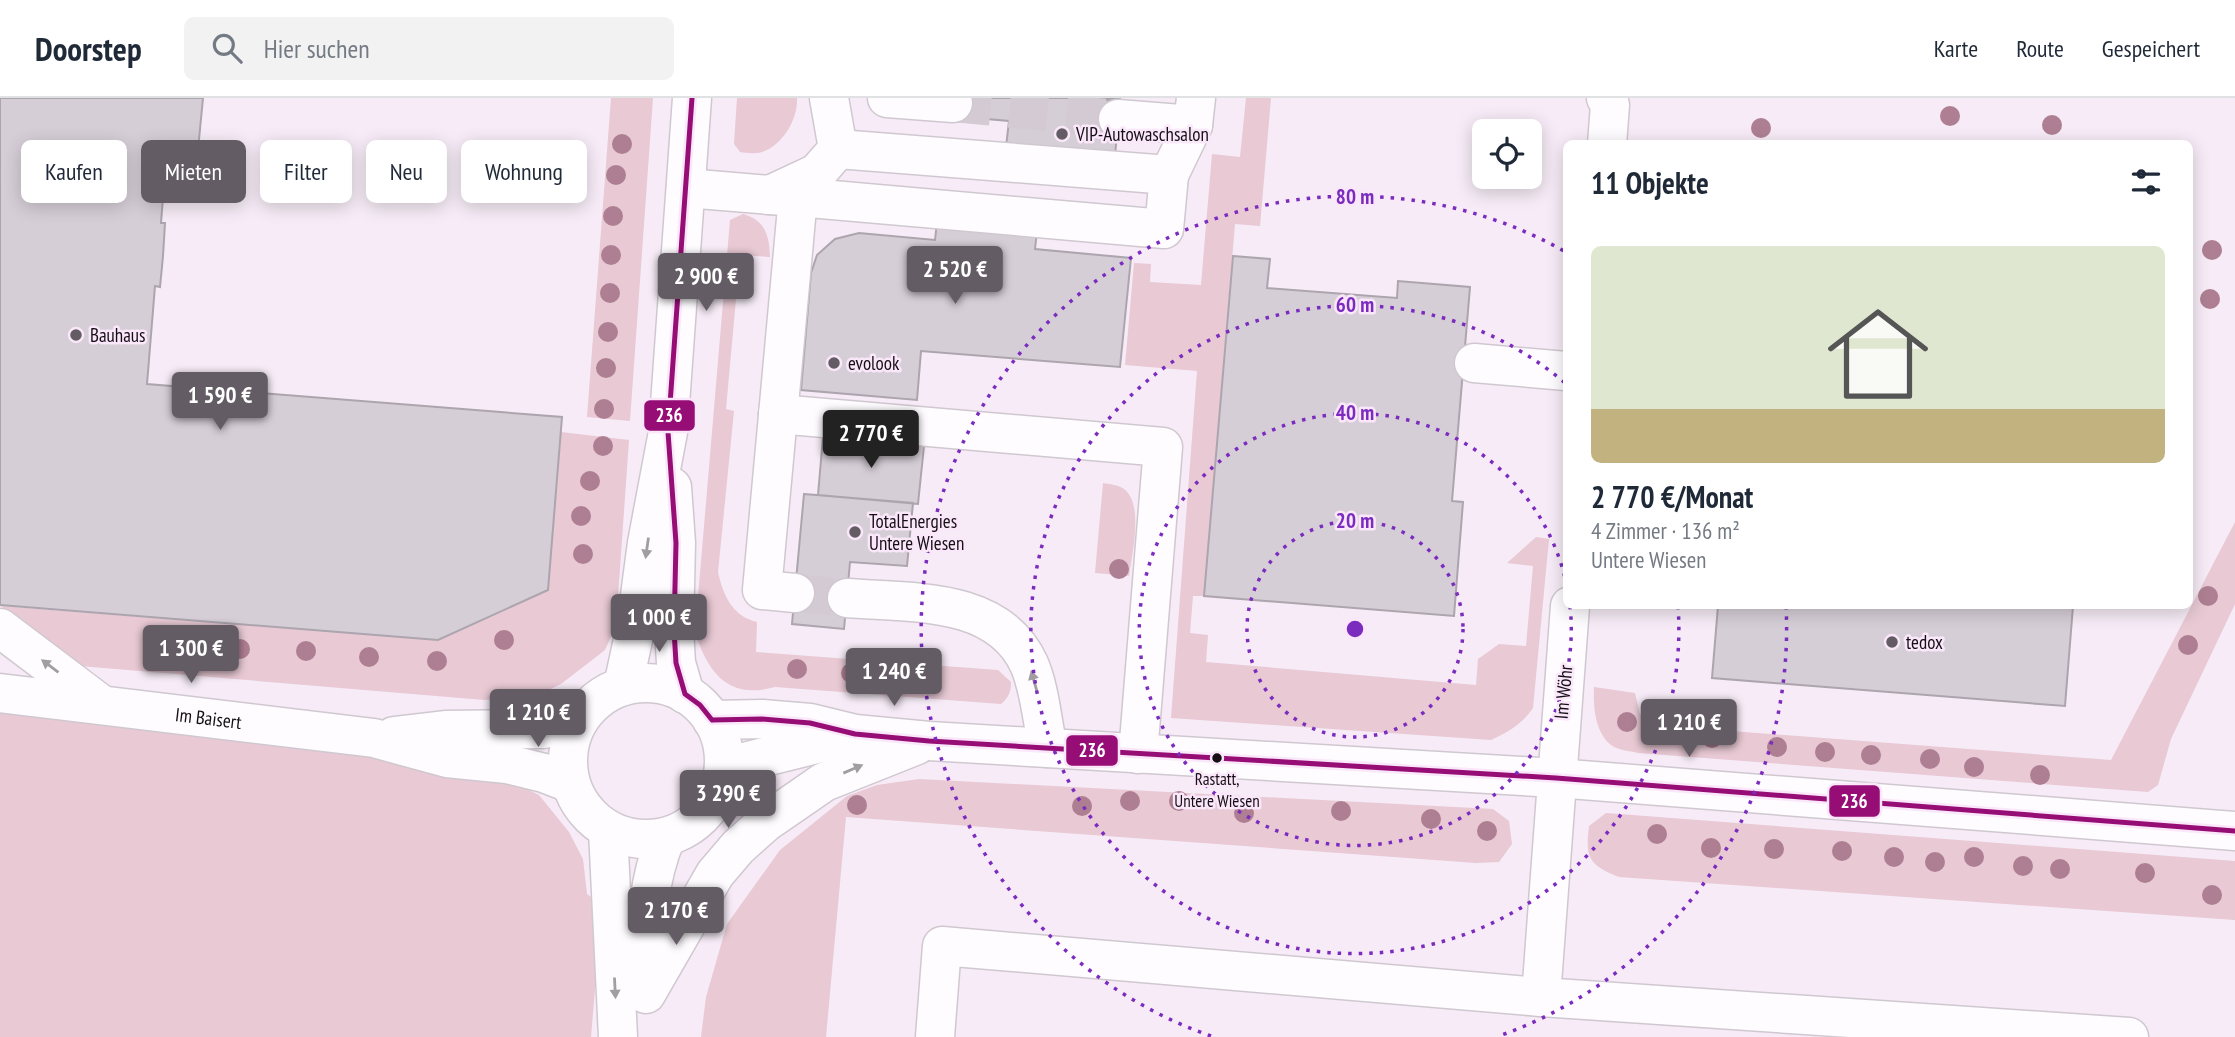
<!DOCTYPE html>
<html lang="de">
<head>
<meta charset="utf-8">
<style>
	:root { --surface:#fff; --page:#f2f2f3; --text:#1f2937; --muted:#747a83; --line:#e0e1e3; --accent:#645c64 }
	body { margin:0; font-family:"PT Sans Narrow",sans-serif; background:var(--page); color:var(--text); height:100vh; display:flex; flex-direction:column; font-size:26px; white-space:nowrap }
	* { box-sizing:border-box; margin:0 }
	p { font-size:23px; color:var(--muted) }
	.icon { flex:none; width:38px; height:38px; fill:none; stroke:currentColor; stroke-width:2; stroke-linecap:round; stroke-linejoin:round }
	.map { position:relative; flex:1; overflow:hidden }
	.panel { position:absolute; left:1563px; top:42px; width:630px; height:469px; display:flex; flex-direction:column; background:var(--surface); border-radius:10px; box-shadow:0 4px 18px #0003 }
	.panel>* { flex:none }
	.guide { position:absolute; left:21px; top:42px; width:665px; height:63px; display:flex; gap:14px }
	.tools { position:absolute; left:1472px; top:21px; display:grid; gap:14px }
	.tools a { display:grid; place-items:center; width:70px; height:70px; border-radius:10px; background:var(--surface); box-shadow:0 4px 18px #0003; font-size:35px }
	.price { position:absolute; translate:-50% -60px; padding:0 16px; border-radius:7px; background:var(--accent); color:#fff; font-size:23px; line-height:46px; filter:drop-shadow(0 2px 4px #0008) }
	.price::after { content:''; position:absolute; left:50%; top:42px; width:21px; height:16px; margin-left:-10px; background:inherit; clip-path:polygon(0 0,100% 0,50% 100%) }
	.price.active { background:#222; color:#fff }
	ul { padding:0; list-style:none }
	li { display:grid; align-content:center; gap:14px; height:371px; padding:0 28px }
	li+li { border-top:2px solid var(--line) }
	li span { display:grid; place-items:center; height:217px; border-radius:10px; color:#555 }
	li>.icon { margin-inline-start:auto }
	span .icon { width:126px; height:126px; fill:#fffc; stroke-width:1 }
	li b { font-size:30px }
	h2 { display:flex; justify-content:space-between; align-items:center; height:84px; padding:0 28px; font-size:30px }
	.tag { padding:0 24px; border-radius:10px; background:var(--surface); box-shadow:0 4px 18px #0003; font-size:24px; line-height:63px }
	.tag.active { background:var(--accent); color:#fff }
	header { display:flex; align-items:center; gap:42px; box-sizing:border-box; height:98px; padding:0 35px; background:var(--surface); border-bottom:2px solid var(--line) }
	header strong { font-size:33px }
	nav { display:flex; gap:38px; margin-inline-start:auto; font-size:24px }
	.search { width:490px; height:63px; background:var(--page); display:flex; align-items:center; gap:18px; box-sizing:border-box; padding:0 24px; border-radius:10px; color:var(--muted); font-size:26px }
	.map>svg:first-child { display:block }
</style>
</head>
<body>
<header>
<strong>Doorstep</strong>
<div class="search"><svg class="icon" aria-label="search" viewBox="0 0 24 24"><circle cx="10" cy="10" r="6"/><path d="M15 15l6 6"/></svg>Hier suchen</div>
<nav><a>Karte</a><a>Route</a><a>Gespeichert</a></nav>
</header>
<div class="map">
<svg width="2235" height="939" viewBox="0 0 2235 939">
	<rect width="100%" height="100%" fill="#f6ebf6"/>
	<path fill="#e8c9d4" d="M611 0H653L630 323 587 319Z
		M737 0H797C798 21 783 47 762 54 756 56 747 55 740 54L734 46Z
		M1246 0H1271L1260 128 1235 126 1204 498H1193L1190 535 1208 537 1206 564 1476 587 1478 561 1499 546 1526 548 1533 468 1507 465 1536 439 1549 441 1533 610C1522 626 1509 634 1491 642L1171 620 1197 273 1125 267 1134 165 1151 166 1150 184 1201 187 1212 56 1240 59Z
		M743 116C766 123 769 137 770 159L740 157 726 311 734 313 718 474C723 497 732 518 757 524L756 554 998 572 1011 584C1011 594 1009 599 1001 606L775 589C728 602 708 575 695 534L730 122Z
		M561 334 629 342 616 527 605 552 561 586 536 598 484 602 68 567 1 508 438 542 548 491Z
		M1103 385C1109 386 1119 387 1124 391 1144 406 1132 456 1129 478L1095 475Z
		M2235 424V506L2171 641 2158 687 2148 694 1638 655C1630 653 1617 652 1611 647 1595 634 1593 608 1594 589L1635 595 1640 616 1653 627 2111 662Z
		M0 613 489 673 539 697 569 734 583 761 587 796 602 807 591 939H0Z
		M919 681 1493 711 1509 723 1512 746 1499 764 1476 765 846 719 826 939H701L706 899 727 826 780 752 847 698 877 687Z
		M1606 715 2235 763V822L1619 779C1589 767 1585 760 1589 728Z"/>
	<path fill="#d6ced7" stroke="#aca5ae" stroke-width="2" d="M0 0H203L197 62 166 61 161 125H165L163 158 160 189 155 188 147 286 562 319 548 492 438 542 0 507Z
		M954 0H1120L1115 58 1006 49 1009 23 952 18Z
		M954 0H1086L1120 3 1115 58 1006 49 1009 23 952 18Z
		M937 124 1037 133 1035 151 1131 160 1120 269 921 253 917 302 801 292 811 175 817 157 835 141 859 135 935 142Z
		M1233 158 1270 161 1267 190 1397 200 1398 183 1470 189 1452 403 1463 404 1454 518 1204 498Z
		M823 339 924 348 918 406 818 397Z
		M804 396 913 405 907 468 850 464 844 531 792 526Z
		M1718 508H2073L2065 608 1712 580Z"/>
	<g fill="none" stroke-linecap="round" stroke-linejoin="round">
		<path stroke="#d4cad4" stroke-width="38" stroke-dasharray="38 19" stroke-linecap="butt" d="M953 5 1118 21
			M795 495 847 500"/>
		<g stroke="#d0c8d0" stroke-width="41">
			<g id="minor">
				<path d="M887 0 953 5"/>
				<path d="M1606 0 1610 7 1607 46"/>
				<path d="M1118 21 1193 27"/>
				<path d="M1169 77 1193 27 1196 0"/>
				<path d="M686 90 770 97"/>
				<path d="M798 99 1164 131 1169 77 838 51"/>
				<path d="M1474 265 1566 273"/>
				<path d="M778 316 1163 349 1138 656"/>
				<path d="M672 389 676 445 674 532 676 565 685 596"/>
				<path d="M795 495 762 492 798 99 770 97 817 75 838 51 829 0"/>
				<path d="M847 500C910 505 998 498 1029 566 1040 591 1042 623 1048 650"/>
				<path d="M1570 508 1541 899 2129 939"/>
				<path d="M0 530 98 604"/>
				<circle cx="646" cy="663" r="78"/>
				<path d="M623 588 636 528 647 445 668 334 692 0"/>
				<path id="s1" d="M0 595 374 640 447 660 507 666 544 675 570 685"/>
				<path d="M712 622 762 621 810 625 855 636 929 643 1556 680 2235 733"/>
				<path d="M394 638 445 632 543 631 578 624"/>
				<path d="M724 669 849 638"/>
				<path d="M608 732 618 939"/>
				<path d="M646 894C647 838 644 792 666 739"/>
				<path d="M646 896 715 776 738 749 766 724 824 684 917 647"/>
				<path d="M935 939 942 848 1541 899"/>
			</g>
		</g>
		<use href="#minor" stroke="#fefcfe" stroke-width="38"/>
		<g stroke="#fae7fa" stroke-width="10">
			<path id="bus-1" d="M692 0 668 334 676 445 674 532 676 565 685 596 700 607 712 622
				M712 622 762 621 810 625 855 636 929 643 1556 680 2235 733"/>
		</g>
		<use href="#bus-1" stroke="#960e75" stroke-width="5"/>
	</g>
	<g fill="#ae7f92">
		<circle cx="1950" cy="18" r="10"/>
		<circle cx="2052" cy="27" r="10"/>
		<circle cx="1761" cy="30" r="10"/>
		<circle cx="622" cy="46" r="10"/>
		<circle cx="616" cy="77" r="10"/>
		<circle cx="613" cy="118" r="10"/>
		<circle cx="2212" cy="152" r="10"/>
		<circle cx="611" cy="157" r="10"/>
		<circle cx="610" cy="195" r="10"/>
		<circle cx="2210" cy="201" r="10"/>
		<circle cx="608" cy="234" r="10"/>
		<circle cx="606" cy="270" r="10"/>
		<circle cx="604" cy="311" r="10"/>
		<circle cx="603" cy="348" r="10"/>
		<circle cx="590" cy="383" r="10"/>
		<circle cx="581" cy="418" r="10"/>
		<circle cx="583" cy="456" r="10"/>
		<circle cx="1119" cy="471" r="10"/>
		<circle cx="2208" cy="498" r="10"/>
		<circle cx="504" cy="542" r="10"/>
		<circle cx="179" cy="546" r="10"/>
		<circle cx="2188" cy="547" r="10"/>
		<circle cx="240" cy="551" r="10"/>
		<circle cx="306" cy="553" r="10"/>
		<circle cx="369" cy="559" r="10"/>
		<circle cx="437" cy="563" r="10"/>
		<circle cx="797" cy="571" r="10"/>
		<circle cx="851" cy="575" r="10"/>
		<circle cx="1627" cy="624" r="10"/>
		<circle cx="1712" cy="640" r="10"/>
		<circle cx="1777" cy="649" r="10"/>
		<circle cx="1825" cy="654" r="10"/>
		<circle cx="1871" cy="657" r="10"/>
		<circle cx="1930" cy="661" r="10"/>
		<circle cx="1974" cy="669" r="10"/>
		<circle cx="2040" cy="677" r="10"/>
		<circle cx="1130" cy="703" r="10"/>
		<circle cx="1179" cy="703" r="10"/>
		<circle cx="857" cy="707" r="10"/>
		<circle cx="1082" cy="708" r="10"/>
		<circle cx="1341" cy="713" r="10"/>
		<circle cx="1244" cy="715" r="10"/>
		<circle cx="1431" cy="721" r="10"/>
		<circle cx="1487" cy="733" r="10"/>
		<circle cx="1657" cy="736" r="10"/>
		<circle cx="1711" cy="750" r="10"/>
		<circle cx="1774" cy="751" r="10"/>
		<circle cx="1842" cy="753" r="10"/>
		<circle cx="1894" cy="759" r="10"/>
		<circle cx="1974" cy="759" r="10"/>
		<circle cx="1935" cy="764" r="10"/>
		<circle cx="2023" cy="768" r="10"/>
		<circle cx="2060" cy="771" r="10"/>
		<circle cx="2145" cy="775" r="10"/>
		<circle cx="2212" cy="797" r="10"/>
	</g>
	<defs><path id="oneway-solid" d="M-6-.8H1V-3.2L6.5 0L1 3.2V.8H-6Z" transform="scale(1.75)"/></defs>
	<g fill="#a19da1">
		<use href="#oneway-solid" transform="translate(647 450) rotate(98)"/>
		<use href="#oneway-solid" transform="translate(50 568) rotate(-143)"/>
		<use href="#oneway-solid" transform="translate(1034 583) rotate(-106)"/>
		<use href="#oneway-solid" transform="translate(853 671) rotate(-23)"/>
		<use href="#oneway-solid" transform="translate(615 890) rotate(87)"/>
	</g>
	<g fill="none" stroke="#7b2cbf" stroke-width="3.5" stroke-dasharray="3.5 7">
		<circle cx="1355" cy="531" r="108"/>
		<path d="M1570 508A216 216 0 1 1 1566 484"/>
		<path d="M1678 508A324 324 0 1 1 1565 285"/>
		<path d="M1211 938A432 432 0 1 1 1564 153M1786 508A432 432 0 0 1 1499 938"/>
	</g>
	<g fill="#645c64" stroke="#fae7fa" stroke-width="2.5">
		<circle cx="1062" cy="36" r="7"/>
		<circle cx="76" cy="237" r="7"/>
		<circle cx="834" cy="265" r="7"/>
		<circle cx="855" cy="434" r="7"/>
		<circle cx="1892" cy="544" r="7"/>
	</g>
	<circle fill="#150f15" stroke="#fae7fa" stroke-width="2.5" cx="1217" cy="660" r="6"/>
	<g text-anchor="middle" stroke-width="5" stroke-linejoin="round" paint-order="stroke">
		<g font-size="17" fill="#150f15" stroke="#fae7fa">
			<text x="1217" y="687">Rastatt,<tspan x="1217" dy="22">Untere Wiesen</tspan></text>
		</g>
		<g font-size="19" fill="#150f15" stroke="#fae7fa" text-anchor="start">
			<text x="1076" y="43">VIP-Autowaschsalon</text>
			<text x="90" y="244">Bauhaus</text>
			<text x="848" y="272">evolook</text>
			<text x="869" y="430">TotalEnergies<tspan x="869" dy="22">Untere Wiesen</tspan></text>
			<text x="1906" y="551">tedox</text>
		</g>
		<g font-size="19" fill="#150f15" stroke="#fae7fa">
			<text transform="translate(1563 594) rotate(-85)" y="7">Im Wöhr</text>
			<text dy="7" stroke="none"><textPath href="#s1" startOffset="210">Im Baisert</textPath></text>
		</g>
	</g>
	<circle cx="1355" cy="531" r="10" fill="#7b2cbf" stroke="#fae7fa" stroke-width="3.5"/>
	<g font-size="21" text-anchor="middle" font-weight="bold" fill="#7b2cbf" stroke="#fae7fa" stroke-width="5" stroke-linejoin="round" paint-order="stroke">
		<text x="1355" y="106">80 m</text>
		<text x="1355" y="214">60 m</text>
		<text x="1355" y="322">40 m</text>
		<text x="1355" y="430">20 m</text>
	</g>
	<g stroke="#fae7fa" stroke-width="2.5">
		<rect x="643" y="301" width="53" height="33" rx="7" fill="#960e75"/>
		<rect x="1065" y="636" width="54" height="33" rx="7" fill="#960e75"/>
		<rect x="1828" y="686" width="53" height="34" rx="7" fill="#960e75"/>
	</g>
	<g font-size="19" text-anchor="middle" font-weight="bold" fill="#fff">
		<text x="669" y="324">236</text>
		<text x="1092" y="659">236</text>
		<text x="1854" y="710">236</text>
	</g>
</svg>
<div class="tools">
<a><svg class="icon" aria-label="locate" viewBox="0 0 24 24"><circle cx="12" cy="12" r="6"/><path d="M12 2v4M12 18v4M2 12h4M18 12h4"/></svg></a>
</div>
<b class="price" style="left:955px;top:208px">2 520 €</b>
<b class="price" style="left:706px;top:215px">2 900 €</b>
<b class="price" style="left:220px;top:334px">1 590 €</b>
<b class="price active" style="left:871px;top:372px">2 770 €</b>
<b class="price" style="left:659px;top:556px">1 000 €</b>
<b class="price" style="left:191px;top:587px">1 300 €</b>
<b class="price" style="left:894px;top:610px">1 240 €</b>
<b class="price" style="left:538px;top:651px">1 210 €</b>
<b class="price" style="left:1689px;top:661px">1 210 €</b>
<b class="price" style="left:728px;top:732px">3 290 €</b>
<b class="price" style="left:676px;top:849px">2 170 €</b>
<div class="guide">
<a class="tag">Kaufen</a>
<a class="tag active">Mieten</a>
<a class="tag">Filter</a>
<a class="tag">Neu</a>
<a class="tag">Wohnung</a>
</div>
<section class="panel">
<h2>11 Objekte<svg class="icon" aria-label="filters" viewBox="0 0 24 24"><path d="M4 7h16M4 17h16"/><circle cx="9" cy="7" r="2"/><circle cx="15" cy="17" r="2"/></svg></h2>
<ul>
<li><span style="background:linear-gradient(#dfe7d0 75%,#c2b280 0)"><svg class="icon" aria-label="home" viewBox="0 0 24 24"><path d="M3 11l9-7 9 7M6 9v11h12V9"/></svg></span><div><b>2 770 €/Monat</b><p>4 Zimmer · 136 m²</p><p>Untere Wiesen</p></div></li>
</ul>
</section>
</div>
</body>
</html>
